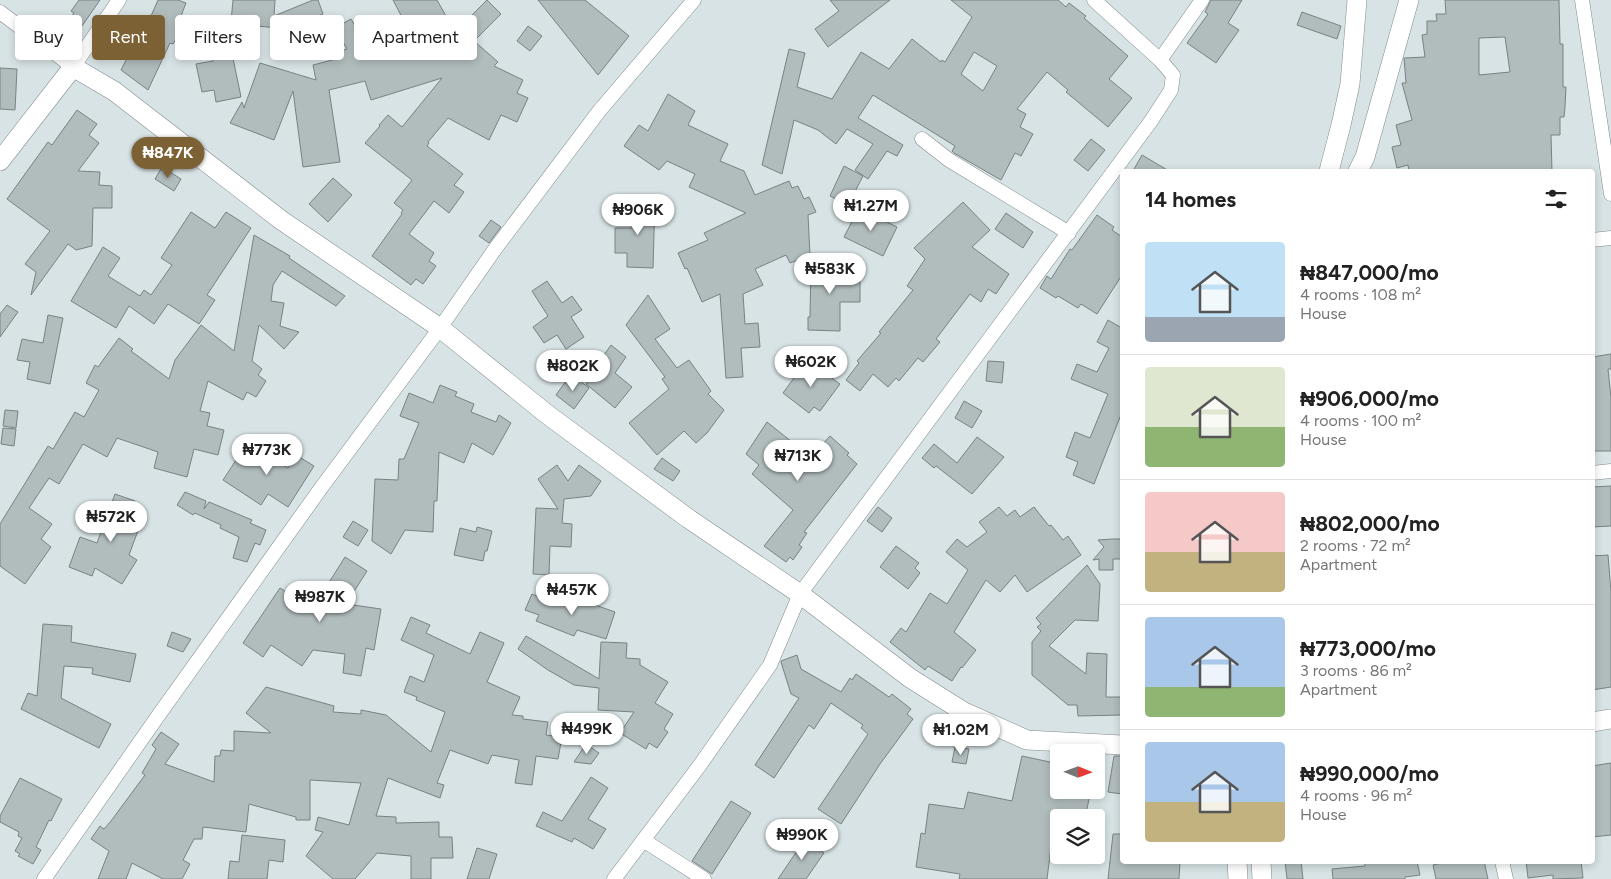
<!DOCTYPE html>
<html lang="en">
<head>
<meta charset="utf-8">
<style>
	:root { --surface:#fff; --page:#f2f2f2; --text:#222; --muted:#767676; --line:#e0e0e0; --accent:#7b6133 }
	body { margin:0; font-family:Figtree,sans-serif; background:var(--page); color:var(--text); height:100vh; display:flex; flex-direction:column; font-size:19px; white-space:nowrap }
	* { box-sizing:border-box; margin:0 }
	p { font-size:16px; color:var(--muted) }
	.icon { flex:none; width:28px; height:28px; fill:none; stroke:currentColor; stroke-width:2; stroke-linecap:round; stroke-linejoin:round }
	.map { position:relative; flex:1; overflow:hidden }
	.drawer { position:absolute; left:1120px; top:169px; width:475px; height:695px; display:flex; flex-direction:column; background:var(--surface); border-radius:5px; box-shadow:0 2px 8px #0003 }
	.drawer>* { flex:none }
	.top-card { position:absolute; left:15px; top:15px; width:475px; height:45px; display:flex; gap:10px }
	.needle { width:32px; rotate:91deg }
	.tools { position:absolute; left:1050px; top:744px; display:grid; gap:10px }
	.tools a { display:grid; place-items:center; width:55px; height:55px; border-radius:5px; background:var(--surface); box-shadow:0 2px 8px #0003; font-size:25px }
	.price { position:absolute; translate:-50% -42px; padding:0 11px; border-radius:18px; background:#fff; color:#222; font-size:16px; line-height:32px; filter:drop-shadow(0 1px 2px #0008) }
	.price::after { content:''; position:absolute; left:50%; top:30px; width:15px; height:11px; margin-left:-8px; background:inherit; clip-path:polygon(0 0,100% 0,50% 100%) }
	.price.current { background:var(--accent); color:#fff }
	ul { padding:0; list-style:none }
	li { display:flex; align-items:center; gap:15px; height:125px; padding:0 25px }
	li+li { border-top:1px solid var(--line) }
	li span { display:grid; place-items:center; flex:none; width:140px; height:100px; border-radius:5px; color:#555 }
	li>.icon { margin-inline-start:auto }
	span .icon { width:60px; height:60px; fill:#fffc; stroke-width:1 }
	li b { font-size:21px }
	h2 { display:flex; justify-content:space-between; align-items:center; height:60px; padding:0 25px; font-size:21px }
	.chip { padding:0 18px; border-radius:5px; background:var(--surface); box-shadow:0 2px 8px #0003; font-size:18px; line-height:45px }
	.chip.current { background:var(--accent); color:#fff }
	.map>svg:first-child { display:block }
</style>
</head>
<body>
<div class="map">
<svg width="1611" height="879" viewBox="0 0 1611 879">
	<rect width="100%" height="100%" fill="#d8e3e5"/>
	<path fill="#b1bcbd" stroke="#788283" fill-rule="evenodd" d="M79 0H100L82 26 70 18 74 13 71 11Z
		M158 0H178L186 3 176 29 180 31 173 44 170 43 148 90 121 70 149 15 151 16Z
		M233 0H275L274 16 313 0H318L323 14 287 29 237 24 231 22Z
		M393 0H437L455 32 487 0 501 14 474 41 498 62 494 66 523 80 517 93 528 98 517 122 501 115 489 140 448 118 428 142 429 143 427 146 463 174 454 185 464 192 449 213 434 201 409 234 434 253 429 261 436 266 423 284 416 279 411 285 372 256 402 214 401 213 403 210 394 203 412 180 365 143 380 126 379 125 388 115 402 127 442 78 371 100 365 81 329 90 340 162 303 167 293 91 274 140 230 123 242 102 244 108 260 63 316 80 313 65 340 58 338 52 347 49 335 28 351 19 369 50 400 40 392 25 403 19Z
		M538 0H585L629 36 598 75Z
		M830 0H890L828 47 815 29 839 11Z
		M951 0H1058L1066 7 1069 3 1086 16 1084 18 1128 56 1109 79 1132 98 1108 127 1066 92 1068 90 1047 72 1017 109 1026 114 1020 127 1033 134 1021 156 1015 153 1001 180 954 153 952 151 955 146 873 95 858 118 903 145 897 156 887 151 868 179 855 170 873 144 847 129 836 144 818 130 794 120 782 174 762 165 789 49 805 53 797 87 832 99 861 52 889 69 912 39 941 62 942 60 945 62 972 17ZM974 52 997 66 983 91 961 74Z
		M1211 0H1242L1228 23 1239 30 1216 63 1187 43 1208 14 1205 12Z
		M1445 0H1559L1560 44H1563V87H1566L1565 107 1564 117H1560V135H1551L1552 171H1409L1408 165 1397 168 1392 147 1401 145 1396 125 1412 120 1402 83H1406L1404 58 1425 57 1422 35 1427 34V21H1437L1436 14H1446ZM1505 37 1510 72 1479 75V38Z
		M1302 12 1341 26 1337 39 1297 25Z
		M528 26 542 36 530 51 517 41Z
		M227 29 241 97 216 102 214 90 202 92 196 64 213 61 207 33Z
		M0 68 17 69 15 110 0 109Z
		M668 94 695 111 688 125 728 144 720 161 744 171 755 195 789 181 792 188 798 186 804 199 809 197 816 212 808 215 810 255 790 263 786 255 755 269 763 285 743 294 745 324 758 323 760 347 741 348 743 377 726 378 720 294 702 302 687 268 685 269 678 253 708 240 704 233 746 213 689 187 695 174 667 161 659 170 624 146 639 125 648 131Z
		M77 110 97 124 89 135 99 143 78 171 100 172 99 185 112 186V208H93L92 246 76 250 68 244 31 295 36 272 25 264 50 231 7 199 48 142 52 145Z
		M1091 139 1105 150 1088 171 1074 160Z
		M1142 155 1169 171H1133Z
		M844 166 863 176 848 205 830 196Z
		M162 167 181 179 174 191 155 179Z
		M333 178 352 195 328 222 309 204Z
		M632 199 655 200 653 268 627 267V253H615V228H632Z
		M963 202 990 230 972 247 1009 274 996 294 988 289 981 302 970 294 936 339 940 342 923 362 918 358 899 381 896 378 888 387 873 374 860 391 846 380 859 363 857 361 881 333 879 332 913 290 907 286 925 259 914 248Z
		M859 208 897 227 883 256 844 237Z
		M191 212 215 228 226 212 251 228 207 295 215 300 199 324 168 304 154 324 129 306 116 328 71 301 103 247 120 258 108 276 140 296 144 290 151 295 172 265 161 258Z
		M1006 213 1033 232 1023 248 995 229Z
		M1097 215 1114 227 1112 230 1122 237V275L1097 314 1081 304 1078 308 1058 296 1056 298 1040 288 1047 276 1051 279 1070 249 1072 250Z
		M491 220 501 227 489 243 479 236Z
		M254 235 290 256 289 258 345 296 336 306 282 271 273 285 271 301 284 303 280 326 299 332 284 349 259 325 252 361 262 369 258 375 266 381 256 397 247 392 243 400 208 381 200 411 210 413 207 426 224 430 218 455 194 449 187 477 154 468 158 452 117 438 107 457 83 444 59 484 49 478 29 508 52 524 41 539 51 547 25 584 0 566V524L48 446 53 449 75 412 84 417 99 390 86 383 95 365 98 367 119 338 133 349 131 351 169 379 175 360 201 325 234 351Z
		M811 263 848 264V280L860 281V302H840V331L808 330V317H810Z
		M547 281 562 303 572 296 582 310 571 317 584 337 566 349 557 335 544 343 533 327 548 316 532 291Z
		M648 295 670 329 655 339 677 368 689 360 711 391 708 394 724 410 707 433 696 443 684 431 657 455 629 423 669 389 662 379 665 377 626 325Z
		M7 305 18 312 0 337V314Z
		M48 315 63 318 50 384 27 379 30 362 17 360 22 339 43 343Z
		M1108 320 1120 327 1122 323V412L1094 484 1073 475 1078 462 1066 457 1075 432 1090 438 1108 394 1071 379 1077 364 1097 372 1109 348 1097 342Z
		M611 345 626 357 615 373 632 387 615 408 586 384 604 361 601 359Z
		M1611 354V369H1608L1611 398V451H1592V357Z
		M807 360 840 384 820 411 814 407 809 413 783 393Z
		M988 361 1004 362 1002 383 986 381Z
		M571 374 589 388 574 409 556 395Z
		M440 385 457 392 455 396 474 404 471 412 496 422 499 415 511 423 493 455 472 443 464 463 439 452 437 501H434L433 532 405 530 391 554 372 541 375 479 398 480 399 459H404L419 423 400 416 409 393 433 403Z
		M964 401 982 411 972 428 955 418Z
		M5 410 18 411 16 428 3 426Z
		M767 422 807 454 814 445 819 448 830 436 849 453 847 455 857 464 804 532 807 533 799 545 802 547 793 560 790 557 786 562 764 546 793 510 752 474 759 465 746 454Z
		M3 428 16 429 14 446 1 444Z
		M977 437 1004 457 972 494 936 466 934 468 922 458 934 444 957 463Z
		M248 442 288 468 296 455 314 466 288 507 268 494 261 505 223 480Z
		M662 458 680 471 673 481 654 469Z
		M557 465 568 481 579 465 601 481 591 496 564 499 562 523 572 524 571 547 550 546 549 575 533 574 536 508 558 509 538 479Z
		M1611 486V526L1592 527V487Z
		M185 492 206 501 204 509 209 502 252 520 250 523 266 530 260 545 255 543 247 562 233 558 239 537 220 528 221 525 195 513 193 515 177 505Z
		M115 494 135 501 131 512 143 517 129 555 137 560 122 584 95 568 92 576 69 567 80 537 97 543Z
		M878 507 892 518 882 532 867 521Z
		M999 507 1007 516 1015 510 1020 517 1034 507 1049 526 1051 525 1063 540 1068 536 1081 555 1027 592 1015 575 1000 592 986 580 954 632 976 650 962 668 961 667 952 681 928 666 925 670 890 642 901 628 906 632 930 593 947 604 968 570 946 552 957 539 967 547 987 532 979 522Z
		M353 521 368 530 358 546 343 537Z
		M477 527 492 531 487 551H485L483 561 454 555 460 528 476 532Z
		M1112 539H1122V559H1113V570H1099V559L1093 560 1104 547 1098 540Z
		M896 546 919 563 915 568 920 573 908 589 880 567Z
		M1608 555 1611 592V687L1592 690V556Z
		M345 557 367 571 346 604 381 609 374 650 366 648 361 676 343 673 345 654 313 650 302 666 271 645 263 657 243 643 280 588 310 607 321 590 323 592Z
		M1087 565 1100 584 1098 621 1075 620 1049 646 1086 674 1087 653 1107 654 1106 697H1122V715L1078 716 1077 705H1068L1032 675V642L1041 631 1037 627 1041 624 1036 618Z
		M561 593 615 612 606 639 577 630 574 636 536 621 539 615 525 610 532 594 557 605Z
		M411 617 430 625 426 633 470 654 480 632 504 643 487 682 520 697 512 715 523 716V719L548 722 546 735 562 737 558 759 536 756 532 785 515 783 519 760 492 755 488 764 450 750 437 783 444 785 440 798 388 778 376 816 396 817V823L439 822V837H452L453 858H431V879H411V856L377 853 355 879H333L306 856 323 832 315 830 318 817 349 825 361 783 310 780V820H296V817L249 804 246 832 203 827 202 839H194L183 860 190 864 182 879H163L132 863 126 879H98L109 851 91 839 100 826 104 829 111 821 145 775 142 773 156 749 152 745 161 732 179 744 165 764 214 782 215 756H220L221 750 234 751V731L271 733 246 713 266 687 334 706 333 712 361 714V710L386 715 431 752 445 712 416 700 417 697 404 692 410 676 424 682 434 655 401 640Z
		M43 624 72 626 71 642 136 654 130 682 92 674 93 668 64 666 61 698 111 724 99 748 21 709 28 693 37 696Z
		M172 632 191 639 183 652 167 646Z
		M526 636 599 679 601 642 627 643 626 658 640 659V665L668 682 655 703 673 714 664 729 668 732 657 748 649 743 646 749 620 733 634 712 598 710 599 688 574 685 548 670 518 649Z
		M797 655 801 669 841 692 850 678 852 680 856 674 889 697 892 694 911 709 907 714 913 719 880 764 841 824 818 809 868 734 861 728 863 725 831 703 814 729 809 725 774 778 755 765 799 698 791 694 781 662V661Z
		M586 744 599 753 591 764 574 762Z
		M955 747 969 749 966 764 952 762Z
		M1022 756 1059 764V790H1091L1085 818H1059V841L1052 839 1047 879H959L960 874 916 867 921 833 925 834 929 804 964 809 968 792 1012 801Z
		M1114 756H1122V794L1108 792Z
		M1611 763V835L1592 837V766Z
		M591 777 608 788 588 819 606 829 593 849 574 838 572 842 536 826 543 812 562 821Z
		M20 778 62 799 51 821 49 820 36 847 41 850 33 864 18 856 20 854 15 851 22 838 18 836 19 832 0 822V816Z
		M731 801 751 813 712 874 692 861Z
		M1113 834H1122V861H1180L1179 879H1108Z
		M242 835 285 840 283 862 269 860 267 879H228L230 861 239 862Z
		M800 837 824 853 806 879H778L797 851 793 848Z
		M477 848 497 854 489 879H467Z
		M1285 861H1301L1303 879H1287Z
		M1365 861H1417L1420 875 1405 877V879H1333L1332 869 1365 866Z
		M1451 861H1484L1488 879H1436L1433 865Z
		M1526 861H1581L1583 878 1553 879V875L1528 878Z"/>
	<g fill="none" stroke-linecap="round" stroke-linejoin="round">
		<g stroke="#818b8d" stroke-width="15">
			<path id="street" d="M1582 0 1611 194
				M0 12 73 67 119 0
				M1160 60 1202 0
				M922 139 949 160 1069 233
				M1592 240 1611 238
				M1592 473 1611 471
				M643 840 704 879
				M1502 861 1506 879
				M44 879 158 716 321 488 440 328 495 249 600 110 694 0
				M614 879 700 765 770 665 800 594 1151 121 1171 90 1173 75 1160 60 1094 0"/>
		</g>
		<g stroke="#818b8d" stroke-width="20">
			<path id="secondary" d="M0 161 73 67 114 91 281 220 440 328 548 415 689 519 800 594 910 678 964 712 1027 740 1122 745
				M1329 171 1341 125 1350 84 1357 0
				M1358 171 1365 157 1409 0
				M1592 722 1611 719
				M1237 861 1238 879
				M1261 861 1262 879"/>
		</g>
		<use href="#street" stroke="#fff" stroke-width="14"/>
		<use href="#secondary" stroke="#fff" stroke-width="19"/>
	</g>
</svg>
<div class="tools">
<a><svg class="needle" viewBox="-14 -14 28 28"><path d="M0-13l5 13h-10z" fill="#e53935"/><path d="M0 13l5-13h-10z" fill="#767676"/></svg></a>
<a><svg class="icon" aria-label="layers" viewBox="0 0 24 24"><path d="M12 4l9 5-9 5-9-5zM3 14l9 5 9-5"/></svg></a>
</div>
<b class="price current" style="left:168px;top:179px">₦847K</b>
<b class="price" style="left:871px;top:232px">₦1.27M</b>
<b class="price" style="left:638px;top:236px">₦906K</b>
<b class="price" style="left:830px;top:295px">₦583K</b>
<b class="price" style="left:811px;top:388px">₦602K</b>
<b class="price" style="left:573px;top:392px">₦802K</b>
<b class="price" style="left:267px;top:476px">₦773K</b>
<b class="price" style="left:798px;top:482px">₦713K</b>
<b class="price" style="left:111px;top:543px">₦572K</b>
<b class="price" style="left:572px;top:616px">₦457K</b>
<b class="price" style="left:320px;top:623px">₦987K</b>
<b class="price" style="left:587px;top:755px">₦499K</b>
<b class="price" style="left:961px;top:756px">₦1.02M</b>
<b class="price" style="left:802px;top:861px">₦990K</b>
<div class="top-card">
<a class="chip">Buy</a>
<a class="chip current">Rent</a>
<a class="chip">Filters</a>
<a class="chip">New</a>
<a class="chip">Apartment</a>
</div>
<section class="drawer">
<h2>14 homes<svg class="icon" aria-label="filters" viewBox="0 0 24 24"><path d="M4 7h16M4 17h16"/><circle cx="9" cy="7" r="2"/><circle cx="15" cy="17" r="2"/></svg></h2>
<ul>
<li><span style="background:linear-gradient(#bfe0f5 75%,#9aa5b1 0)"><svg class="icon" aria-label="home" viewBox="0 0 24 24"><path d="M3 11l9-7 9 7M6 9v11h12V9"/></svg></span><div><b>₦847,000/mo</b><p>4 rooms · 108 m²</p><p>House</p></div></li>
<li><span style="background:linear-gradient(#dfe7d0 60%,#8fb573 0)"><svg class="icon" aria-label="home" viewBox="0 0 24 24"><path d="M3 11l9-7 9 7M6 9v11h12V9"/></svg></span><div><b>₦906,000/mo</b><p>4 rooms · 100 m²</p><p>House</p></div></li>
<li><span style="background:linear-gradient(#f6c9c9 60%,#c2b280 0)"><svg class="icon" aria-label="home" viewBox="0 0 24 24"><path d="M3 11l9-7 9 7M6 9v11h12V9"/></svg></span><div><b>₦802,000/mo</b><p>2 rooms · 72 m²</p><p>Apartment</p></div></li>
<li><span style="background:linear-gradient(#a9c7e8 70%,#8fb573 0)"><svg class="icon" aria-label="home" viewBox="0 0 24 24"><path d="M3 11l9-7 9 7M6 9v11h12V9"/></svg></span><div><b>₦773,000/mo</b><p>3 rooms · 86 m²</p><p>Apartment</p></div></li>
<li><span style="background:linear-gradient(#a9c7e8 60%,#c2b280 0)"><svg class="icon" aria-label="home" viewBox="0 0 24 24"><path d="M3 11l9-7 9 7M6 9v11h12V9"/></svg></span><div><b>₦990,000/mo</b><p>4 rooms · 96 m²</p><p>House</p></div></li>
</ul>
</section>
</div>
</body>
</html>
